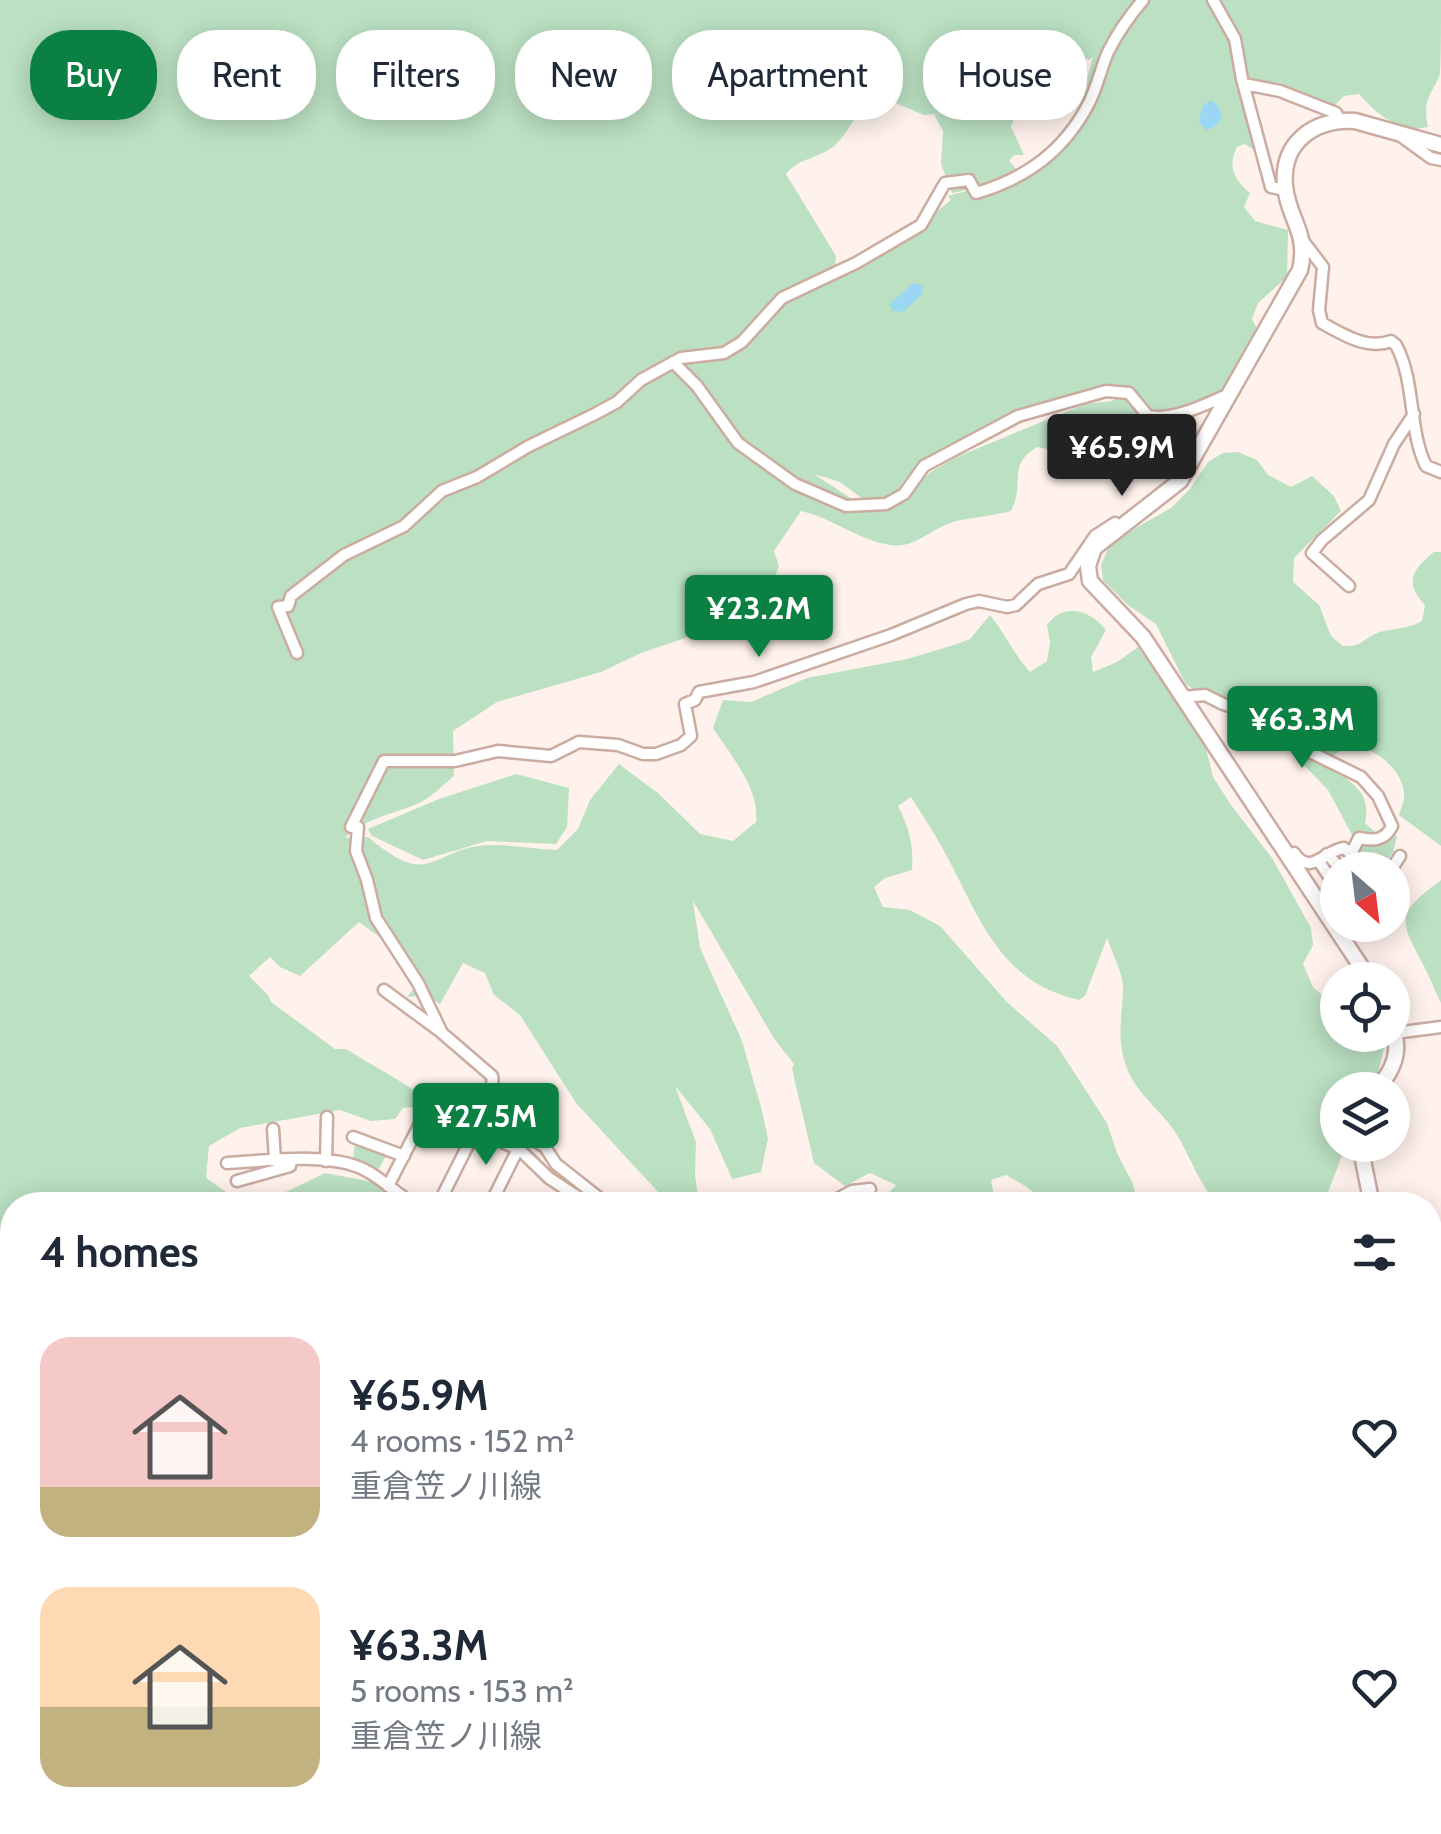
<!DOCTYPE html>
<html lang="en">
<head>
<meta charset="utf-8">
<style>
	:root { --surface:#fff; --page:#f2f2f3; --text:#1f2937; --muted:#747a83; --accent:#0b8043 }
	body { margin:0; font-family:Cabin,"Noto Sans JP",sans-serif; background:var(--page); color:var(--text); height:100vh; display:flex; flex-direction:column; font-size:38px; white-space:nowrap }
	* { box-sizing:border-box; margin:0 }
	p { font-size:32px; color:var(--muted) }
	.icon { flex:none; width:55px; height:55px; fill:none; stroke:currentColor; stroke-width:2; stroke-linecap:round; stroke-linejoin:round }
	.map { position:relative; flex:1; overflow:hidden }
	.drawer { position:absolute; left:0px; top:1192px; width:1442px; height:642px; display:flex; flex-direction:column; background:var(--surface); border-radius:40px 40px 0 0; box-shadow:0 5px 25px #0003 }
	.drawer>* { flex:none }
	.hud { position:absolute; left:30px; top:30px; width:1382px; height:90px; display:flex; gap:20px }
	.needle { width:65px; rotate:152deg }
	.tools { position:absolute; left:1320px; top:852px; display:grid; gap:20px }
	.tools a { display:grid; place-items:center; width:90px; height:90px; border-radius:50%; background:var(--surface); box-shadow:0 5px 25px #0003; font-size:50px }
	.price { position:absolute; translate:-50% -85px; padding:0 22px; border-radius:10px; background:var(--accent); color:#fff; font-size:32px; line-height:65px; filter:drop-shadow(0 2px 5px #0008) }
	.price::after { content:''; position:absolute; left:50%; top:60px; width:30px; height:22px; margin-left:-15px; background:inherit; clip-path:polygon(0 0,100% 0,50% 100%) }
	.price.current { background:#222; color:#fff }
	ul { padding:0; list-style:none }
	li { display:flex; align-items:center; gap:30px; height:250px; padding:0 40px }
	li span { display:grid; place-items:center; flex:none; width:280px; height:200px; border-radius:30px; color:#555 }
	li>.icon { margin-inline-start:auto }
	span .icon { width:120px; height:120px; fill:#fffc; stroke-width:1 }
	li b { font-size:42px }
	h2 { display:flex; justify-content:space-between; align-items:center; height:120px; padding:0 40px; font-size:42px }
	.tag { padding:0 35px; border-radius:40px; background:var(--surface); box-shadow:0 5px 25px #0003; font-size:35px; line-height:90px }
	.tag.current { background:var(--accent); color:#fff }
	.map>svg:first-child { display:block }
</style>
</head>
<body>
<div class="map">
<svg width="1441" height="1834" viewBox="0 0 1441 1834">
	<rect width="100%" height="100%" fill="#fff2ed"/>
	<path fill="#bbe0c2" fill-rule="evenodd" d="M0 0H1441C1441 18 1441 59 1440 74 1431 97 1422 98 1428 127 1401 134 1376 114 1359 94L1344 96 1333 107 1249 91 1258 135 1253 149 1244 144 1237 147C1227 167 1234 179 1250 193L1244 207 1255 221 1288 230 1287 277 1258 303 1252 319 1261 337 1257 348 1217 399 1188 405 1149 425 1125 427 1085 438 1067 453 1037 447C1006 466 1026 482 1011 511 993 516 974 517 956 521 932 527 916 549 890 545 858 540 832 518 801 511L774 551 779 566 772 584 727 618 697 634 641 653 601 672 497 702 453 731 454 776C444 784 434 795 423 801 398 814 364 817 345 838L368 837C434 893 430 846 492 845 513 845 535 849 557 850L578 829 590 800 619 764 659 794 700 834 733 841 756 822C760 788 730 755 713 728L723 700 751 702 807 678 907 659 954 645 970 639 990 615C1005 634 1014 654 1030 672L1047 661 1050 642 1047 625C1063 602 1091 610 1106 630L1091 657 1093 672 1117 662 1138 647 1205 744 1213 777 1231 805 1272 858 1311 928 1313 945 1303 964 1313 987 1337 1008 1338 1035H1387L1378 1073 1365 1090H1338V1145H1346L1327 1195 1330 1205H1218C1197 1182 1189 1151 1171 1126 1150 1100 1128 1086 1122 1050 1118 1029 1123 1009 1123 988 1123 973 1112 953 1107 938L1085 996 1079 1000C998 982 979 915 944 851 934 832 922 815 911 797L898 806C909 827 914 847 912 870L885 878 874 887 883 907 910 910 940 926 1007 1002 1057 1046 1107 1123 1117 1153 1133 1184 1138 1205H1048L1027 1187 1006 1175 991 1180 996 1205H877L896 1185 870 1173 845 1186 814 1163 792 1069 794 1064 775 1040 693 901 700 948 742 1041 761 1107 768 1139 761 1172 732 1179 710 1129 675 1086 696 1142 695 1175 699 1205H670L576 1103 520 1015 494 995 485 973 463 963 440 1004 434 1000 424 1001 415 996 407 997 417 985 381 938 359 922 300 976 280 967 270 957 249 976 268 995 271 1002 335 1049H346L433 1101 467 1108V1113L424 1112 413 1107 403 1108 395 1119 371 1121 340 1110 240 1128 209 1146 206 1178 232 1196 265 1202 325 1173 373 1182 408 1205H12V1449L0 1433ZM1078 56 1089 60 1093 57 1079 110 1044 154 1018 171 1009 161 1014 155H1024L1011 127C1028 83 1038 78 1078 56ZM879 96 924 115 934 114 943 131 941 164 952 193 989 185 948 196 951 200 929 218 835 269 836 256 786 174C798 158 821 158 835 145 854 127 854 110 879 96ZM1124 395 1111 401 1085 404 959 456 932 471 917 485 875 505 858 503 814 474 840 482 864 500 890 496 899 491 915 473 955 452 980 445 1038 414Z
		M1238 452 1257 460 1268 475 1291 487 1312 476 1334 496 1341 511 1294 558 1293 582 1319 605 1331 636 1343 646C1362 646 1358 643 1373 635 1389 627 1404 631 1422 621L1425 605C1403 582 1413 569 1434 552H1441V846L1399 815C1401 808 1405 800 1404 793 1401 760 1350 729 1330 761 1349 787 1372 787 1365 823L1375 832 1390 831 1397 837 1393 852 1385 863H1367L1328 790 1272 732 1242 717 1214 695 1198 693 1185 683 1156 624 1129 606 1103 580 1101 565 1111 542 1171 508 1190 489 1208 462 1223 453Z
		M516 774 569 788 567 827 556 844 487 841 423 860 372 836 368 829 439 799Z
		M1441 880V1003C1435 991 1430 978 1424 966 1399 920 1395 914 1441 880Z
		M355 1143 386 1156 377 1172 353 1159Z
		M0 1710 12 1711V1822H600L615 1834H0Z
		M1441 1710V1772L1430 1745V1720Z
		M1441 1802V1834H1333L1331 1823H1429Z
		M730 1822 1195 1823 1193 1827 1178 1834H715Z"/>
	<path fill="#99d7f2" d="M1211 100 1219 107 1222 118 1214 127 1206 130 1199 122 1202 107Z
		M913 283 923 286 922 294 903 312 892 310 890 304Z"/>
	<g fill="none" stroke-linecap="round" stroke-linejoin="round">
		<path stroke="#99d7f2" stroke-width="2.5" d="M1430 1459 1434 1457 1441 1442
			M1261 1834 1267 1822"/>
		<g stroke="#caaca1" stroke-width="15">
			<path id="minor" d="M1213 0 1235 39 1242 79 1271 187 1285 190
				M1244 84 1280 91 1336 113 1340 120
				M1402 137 1431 158 1441 160
				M1304 242 1323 267 1319 310 1322 323C1343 335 1368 350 1391 341L1396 345C1416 383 1408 429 1426 466L1441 472
				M673 362 697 386 738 443 795 484 846 506 886 504 904 494 924 466 1018 416 1106 391 1129 393 1148 416C1175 421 1205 404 1230 394
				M1349 586 1312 553 1322 540 1369 500 1394 444 1414 414
				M297 653 278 607 288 606 291 596 344 555 404 526 442 491 477 477 529 446 595 414 617 402 641 380 681 358 724 353 742 342 782 298 856 263 921 225 945 183 969 180 976 193C1027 178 1064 151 1089 103 1097 87 1101 68 1108 52 1117 34 1131 14 1143 0
				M1183 697 1205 695 1223 704 1276 720 1310 752 1361 777 1378 796 1392 826C1385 841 1373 841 1359 838L1351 854
				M1294 853C1311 877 1323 851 1344 848L1370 870
				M1327 854 1342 870
				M1318 860 1338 890
				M1391 870 1400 856
				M384 990 441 1032
				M1395 1033 1441 1027
				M273 1129 275 1160
				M353 1137 404 1156
				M326 1161 327 1117
				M227 1163C265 1161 329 1152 363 1169 382 1178 397 1195 416 1205
				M237 1181 290 1166 291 1161
				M388 1186 422 1120 467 1126 520 1150 549 1178 590 1205
				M438 1205 476 1129
				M490 1205 518 1149
				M608 1205 556 1164 545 1147 490 1112C485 1098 495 1089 492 1076L442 1033 418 983 376 918 367 880 356 851 358 827H351L384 761H455L498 751 551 756 579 742 618 745 643 754H656L681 745 691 736 685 704 695 700 699 692 754 682 891 635 966 604 979 601 1007 607 1016 605 1038 584 1069 574 1095 536 1115 523 1119 528
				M826 1205 852 1191 870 1189
				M1430 1324 1441 1336
				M1430 1392 1441 1378
				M1430 1484 1441 1485
				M1430 1561 1441 1548
				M1430 1629 1441 1639
				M1430 1702 1441 1699
				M1430 1716 1441 1718
				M1379 1822 1382 1834
				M1412 1822 1420 1834
				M964 1834 970 1822
				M1316 1834 1319 1822"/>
		</g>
		<g stroke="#caaca1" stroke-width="19">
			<path id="major" d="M1370 980 1143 637 1090 581 1088 566 1094 548 1180 481 1300 270C1309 232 1288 219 1285 186 1281 142 1314 119 1355 121L1441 145
				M1376 1090C1393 1071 1402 1052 1392 1027
				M1360 1145 1372 1205
				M601 1834 624 1822"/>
		</g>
		<use href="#minor" stroke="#fff" stroke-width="10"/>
		<use href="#major" stroke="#fff" stroke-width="14"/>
	</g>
</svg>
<div class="tools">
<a><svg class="needle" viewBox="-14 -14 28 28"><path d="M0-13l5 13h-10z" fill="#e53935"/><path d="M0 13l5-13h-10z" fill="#747a83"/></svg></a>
<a><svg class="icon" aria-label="locate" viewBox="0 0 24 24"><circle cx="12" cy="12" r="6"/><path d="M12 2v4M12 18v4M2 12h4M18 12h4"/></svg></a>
<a><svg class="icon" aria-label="layers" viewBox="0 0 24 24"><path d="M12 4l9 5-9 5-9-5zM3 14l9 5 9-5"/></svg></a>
</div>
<b class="price current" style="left:1122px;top:499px">¥65.9M</b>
<b class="price" style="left:759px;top:660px">¥23.2M</b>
<b class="price" style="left:1302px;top:771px">¥63.3M</b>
<b class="price" style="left:486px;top:1168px">¥27.5M</b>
<div class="hud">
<a class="tag current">Buy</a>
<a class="tag">Rent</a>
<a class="tag">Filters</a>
<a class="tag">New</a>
<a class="tag">Apartment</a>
<a class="tag">House</a>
</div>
<section class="drawer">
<h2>4 homes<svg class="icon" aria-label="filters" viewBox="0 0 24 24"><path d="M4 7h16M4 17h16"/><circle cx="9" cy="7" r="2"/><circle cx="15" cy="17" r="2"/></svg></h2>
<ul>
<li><span style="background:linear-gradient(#f6c9c9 75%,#c2b280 0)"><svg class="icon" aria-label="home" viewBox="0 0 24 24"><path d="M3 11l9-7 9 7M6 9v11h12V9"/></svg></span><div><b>¥65.9M</b><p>4 rooms · 152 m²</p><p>重倉笠ノ川線</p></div><svg class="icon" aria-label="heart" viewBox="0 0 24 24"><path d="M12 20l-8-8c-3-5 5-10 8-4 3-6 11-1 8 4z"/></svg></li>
<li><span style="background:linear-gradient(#ffd9b3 60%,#c2b280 0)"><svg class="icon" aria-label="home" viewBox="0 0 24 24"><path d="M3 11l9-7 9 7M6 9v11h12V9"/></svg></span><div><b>¥63.3M</b><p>5 rooms · 153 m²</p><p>重倉笠ノ川線</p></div><svg class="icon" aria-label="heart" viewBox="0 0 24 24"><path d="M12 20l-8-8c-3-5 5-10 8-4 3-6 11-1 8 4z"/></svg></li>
</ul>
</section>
</div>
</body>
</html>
